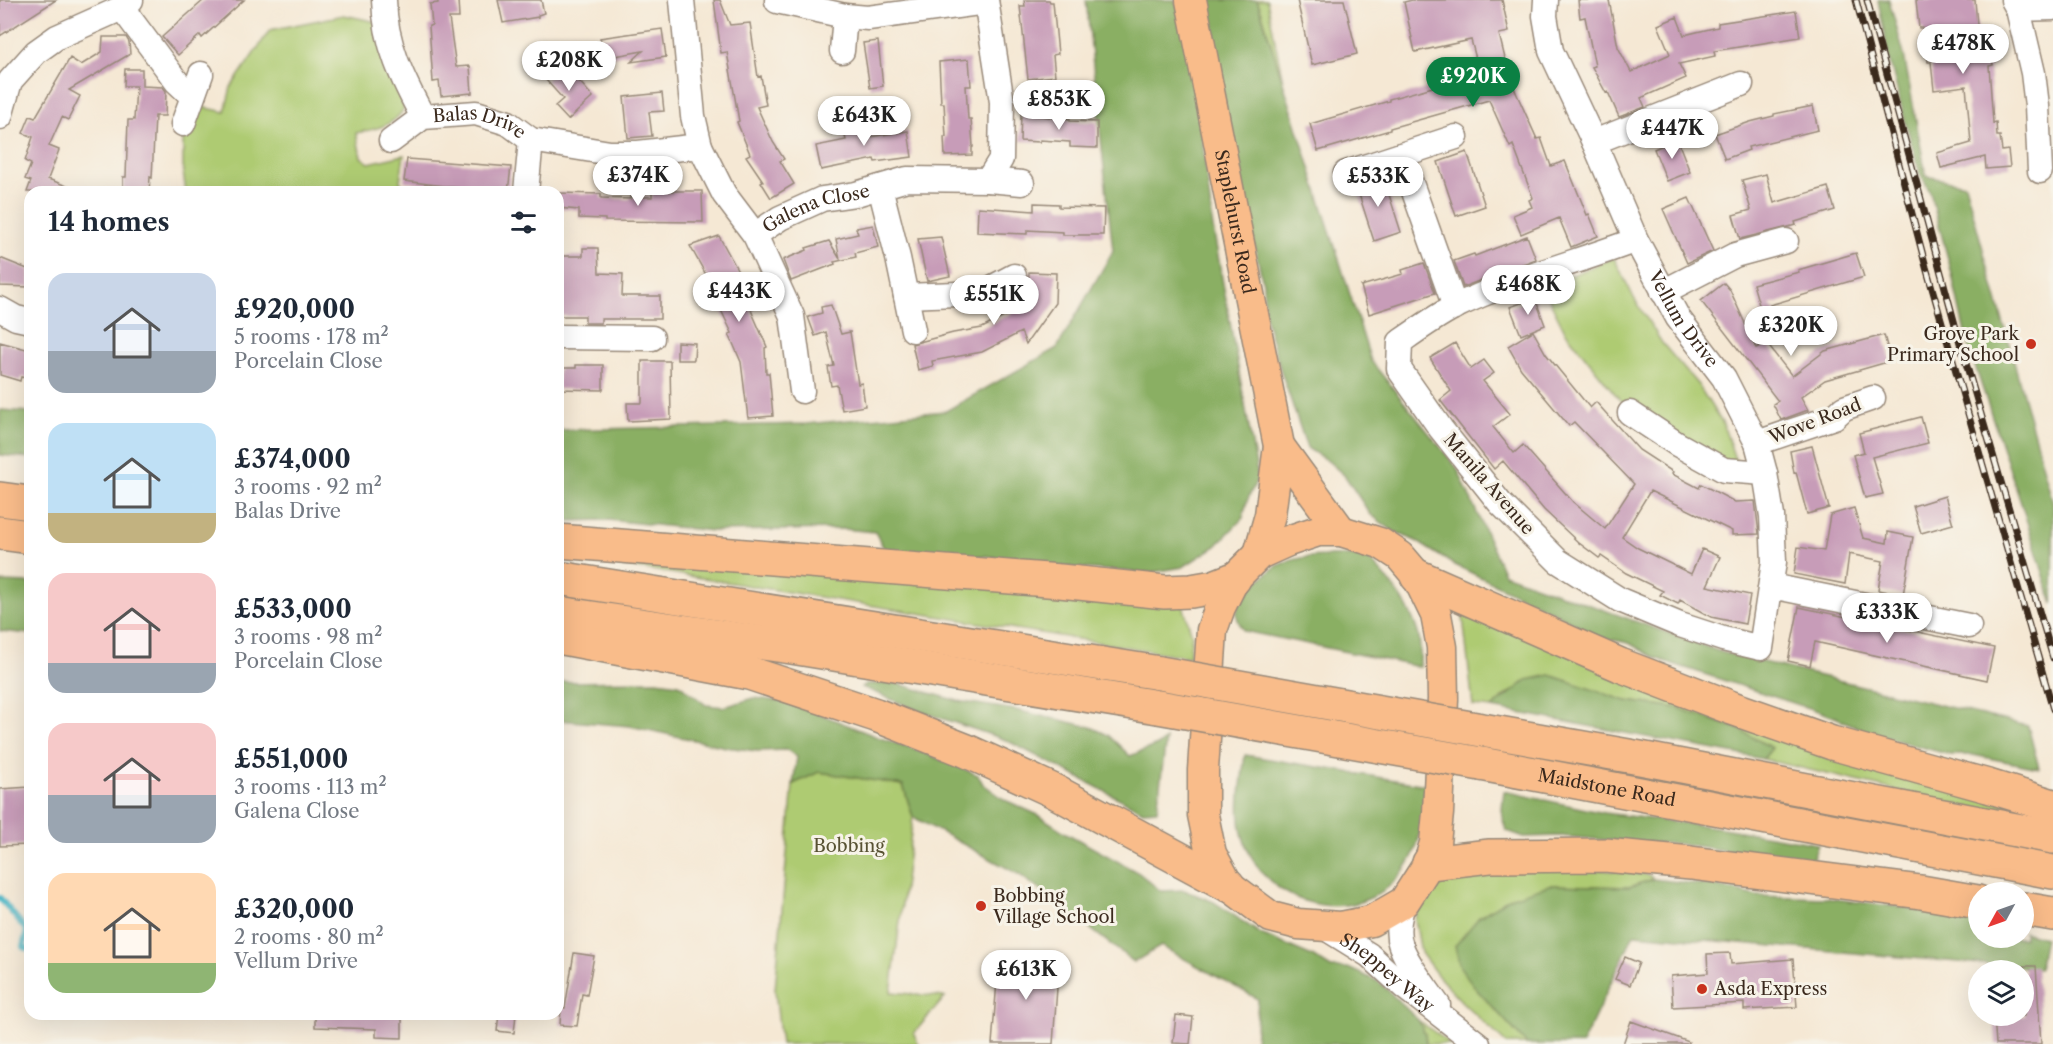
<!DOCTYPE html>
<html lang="en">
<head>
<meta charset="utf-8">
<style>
	:root { --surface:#fff; --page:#f6f6f7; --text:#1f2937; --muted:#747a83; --accent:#0b8043 }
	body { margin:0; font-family:"Libre Caslon Text",serif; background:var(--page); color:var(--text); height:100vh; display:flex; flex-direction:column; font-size:22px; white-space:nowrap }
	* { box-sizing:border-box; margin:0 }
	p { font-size:20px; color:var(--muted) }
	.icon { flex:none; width:33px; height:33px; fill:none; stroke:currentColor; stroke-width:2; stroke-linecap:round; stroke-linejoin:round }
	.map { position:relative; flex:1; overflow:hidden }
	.panel { position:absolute; left:24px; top:186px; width:540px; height:834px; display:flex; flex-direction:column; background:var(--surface); border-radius:18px; box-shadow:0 6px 24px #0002 }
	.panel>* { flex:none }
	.needle { width:39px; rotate:230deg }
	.fabs { position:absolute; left:1968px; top:882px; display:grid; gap:12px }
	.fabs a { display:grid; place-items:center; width:66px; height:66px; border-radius:50%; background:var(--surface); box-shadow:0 6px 24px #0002; font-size:30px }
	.price { position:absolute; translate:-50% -51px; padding:0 14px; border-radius:21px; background:#fff; color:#222; font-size:20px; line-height:39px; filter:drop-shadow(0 2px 3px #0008) }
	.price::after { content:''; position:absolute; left:50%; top:36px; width:18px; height:14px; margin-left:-9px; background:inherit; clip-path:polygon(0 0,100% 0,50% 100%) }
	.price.selected { background:var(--accent); color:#fff }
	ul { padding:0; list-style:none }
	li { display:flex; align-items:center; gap:18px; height:150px; padding:0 24px }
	li span { display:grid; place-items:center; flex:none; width:168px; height:120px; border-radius:18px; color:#555 }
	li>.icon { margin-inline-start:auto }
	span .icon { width:72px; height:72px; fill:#fffc; stroke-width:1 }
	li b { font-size:26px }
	h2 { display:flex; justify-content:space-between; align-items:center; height:72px; padding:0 24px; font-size:26px }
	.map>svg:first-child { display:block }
</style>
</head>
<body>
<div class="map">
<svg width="2053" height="1044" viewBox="0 0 2053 1044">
	<rect width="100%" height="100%" fill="#f7f3e8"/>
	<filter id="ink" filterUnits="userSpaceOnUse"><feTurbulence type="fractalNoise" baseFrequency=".0167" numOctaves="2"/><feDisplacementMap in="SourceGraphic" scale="12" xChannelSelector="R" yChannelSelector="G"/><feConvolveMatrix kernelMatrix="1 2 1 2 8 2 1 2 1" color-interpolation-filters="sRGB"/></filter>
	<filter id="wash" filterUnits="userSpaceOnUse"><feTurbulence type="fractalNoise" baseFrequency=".008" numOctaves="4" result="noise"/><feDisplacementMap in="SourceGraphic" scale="24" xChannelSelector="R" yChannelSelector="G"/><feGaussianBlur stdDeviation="1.35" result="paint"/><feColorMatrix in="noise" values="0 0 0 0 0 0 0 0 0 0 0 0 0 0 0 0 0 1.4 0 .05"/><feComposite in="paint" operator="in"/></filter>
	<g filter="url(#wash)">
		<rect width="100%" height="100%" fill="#f5e8d4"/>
		<path fill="#aecb72" stroke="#747a48" stroke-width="1.5" d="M1257 0H1267L1285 92 1261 10Z
			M344 15 381 23 404 109C392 127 375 129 356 133L361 157 369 163 404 155 400 181 406 192H186L183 172V129L198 106 225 112 231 87 270 30Z
			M1614 258 1635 300 1662 343 1698 385 1723 424 1736 462 1722 465 1644 418 1619 399 1565 331 1543 287Z
			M558 550 1182 602 1192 635 1189 657 658 571 558 558Z
			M1468 612 2030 808 2053 827 1763 759 1772 748 1678 708 1626 701 1550 676 1507 694 1492 708 1473 706 1463 617Z
			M819 772 903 785 913 817 891 992 945 997 914 1033 918 1044H781L775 990 793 784Z
			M1574 867 1649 875 1653 879 1629 887 1549 885 1477 990 1527 1044H1507L1463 1003 1438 976 1421 953 1415 919 1423 896 1443 883 1490 869Z
			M1419 1021 1451 1044H1426L1425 1034Z"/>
		<path fill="#8aaf64" stroke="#626c41" stroke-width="1.5" d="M1086 0H1175L1184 28 1199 112 1213 228 1258 477 1247 501 1243 518 1216 546 1183 567 1148 573 1050 566 986 556 914 558 887 554 875 532 844 529 713 531 608 520 558 521V430L806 424 946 411 1057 348 1113 251Z
			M1206 0H1257L1371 361 1457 468 1504 574 1721 652 2028 726 2039 768 1973 755H1951L1910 744 1871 733 1830 715 1655 658 1629 643 1598 637 1557 614 1451 563 1416 541 1393 531 1370 514 1345 476 1328 461 1307 448 1280 368 1265 316 1263 283 1230 133Z
			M1878 0H1889L1904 55 1926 176 1965 184 2053 503V604L2023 509 1967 342 1950 266 1930 192 1920 173 1904 117 1889 58Z
			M0 410 30 412V458L0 455Z
			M1364 555C1387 576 1409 602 1418 633 1421 643 1420 656 1420 667L1244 631C1240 625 1235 617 1237 610 1239 597 1270 569 1281 564 1307 553 1337 557 1364 555Z
			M0 582 30 583V634L0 631Z
			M1550 675 1626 701 1678 708 1738 729 1772 748 1763 759 1492 708 1527 680Z
			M657 681 679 684 706 705 724 707 754 698 781 701 812 711 880 738 915 749 978 775 983 784 1005 800 1038 815 1066 833 1139 873 1161 891 1184 890 1214 902 1261 934 1312 956 1331 968H1348L1379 982 1419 1021 1425 1034 1426 1044H1255L1258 999 1161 946 1134 962 1020 875 913 817 903 785 819 772 793 784 797 757 787 750 757 751 726 747 630 726 558 720V682Z
			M895 683 958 701 1015 710 1091 727 1108 735 1130 756 1160 744 1166 739 1157 810 1143 811 1006 740 917 710 862 687 866 684Z
			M1245 755 1425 785C1424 809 1423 835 1412 857 1372 935 1262 914 1242 833 1236 808 1242 780 1245 755Z
			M1504 791 1604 813 1722 828 1818 844 1811 864 1684 844 1617 841 1560 836 1524 837 1507 831C1500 817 1502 806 1504 791Z
			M1653 879 1715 886 1757 896 1826 898 1908 908 1978 920V938H2024V932L2045 938 2039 969 1634 934 1582 1044H1527L1477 990 1460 967 1455 946 1479 917 1509 898 1549 885 1629 887Z"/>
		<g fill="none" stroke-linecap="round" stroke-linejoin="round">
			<path stroke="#4ab6c6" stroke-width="6" d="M0 898 27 931 23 947 30 950"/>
		</g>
		<g id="blocks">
			<path fill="#c79cb8" d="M0 0H56L0 36Z
				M204 0H244L202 38 200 35 178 55 162 37Z
				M438 0H458L459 18H449L456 67 470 66 472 93 441 96 439 81 433 82 429 26 432 25 430 4 438 3Z
				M498 0H541L544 13 538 15V17L503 23Z
				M714 0H720L730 25 750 23 758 77 761 76 766 105 757 107 773 142 784 159 780 161 794 184 771 198 761 182 763 181 746 156 750 154 737 122 739 121 727 52 721 53Z
				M1024 0H1049L1050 2H1053L1058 54 1053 55 1055 76 1028 79 1020 6H1025Z
				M1297 0H1344L1357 54 1312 65Z
				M1412 0H1502L1509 32 1499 34 1510 79 1537 139 1541 138 1551 166 1565 161 1587 215 1589 214 1598 236 1571 247 1559 218 1521 234 1513 215 1532 207 1529 200 1533 198 1513 145 1510 147 1489 100 1390 128V130L1318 151 1310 124 1389 101V99L1480 74 1471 40 1415 52 1404 2Z
				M1578 0H1609L1618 47 1631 72 1670 54 1658 25 1677 17 1684 35 1718 27V23L1796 11 1800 37 1714 51 1715 56 1679 64 1686 78 1641 98 1645 107 1619 117 1608 92 1606 93 1592 67 1595 66 1585 17 1580 18Z
				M1916 0H1975L1978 37 1989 35 1993 65 1989 66 1993 123 1996 122 1997 136H2000L2002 151 2008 150 2010 167 1986 169 1985 157 1941 168 1937 153 1971 143 1966 86 1934 90 1931 62H1928L1923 28H1919Z
				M662 29 666 57 631 62 643 51 604 58 600 38Z
				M103 37H126L129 42 130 54 69 90 80 96 68 120 62 117 49 146 59 150 48 179 78 190V192H27L31 181 25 179 31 164 25 161 33 137 23 133 30 116 35 118 70 58 81 65 102 52Z
				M878 41 883 86 870 88 863 43Z
				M969 59 971 86H966L968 119H971L973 147H972V155L945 156 944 137H946L944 103H941L939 62Z
				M564 64 593 97 568 120 555 106 563 99 546 80Z
				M125 69H142V86L163 87 166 91 165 116H155L152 178 150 177 149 192H123V177H126L128 120H134L136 86H124Z
				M662 93 664 111 649 112 652 136 628 138 624 97Z
				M1813 106 1818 130 1748 147 1749 150 1725 159 1715 134 1750 122 1774 116V114Z
				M1021 114 1070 119V121L1097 122V148L1070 147V142L1040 140V142L1020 141Z
				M867 120 870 137 908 131 912 157 875 162 874 159 821 170 816 146 846 140 842 124Z
				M1677 139 1690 172 1667 181 1654 149Z
				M1467 152 1485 206 1456 216 1438 162Z
				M407 159 511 167 508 192H478L479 190 404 181Z
				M1766 174 1774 203 1828 187 1835 210 1795 222 1796 225 1740 239 1733 215 1751 210 1742 180Z
				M1383 176 1401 232 1374 241 1356 185Z
				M652 191H702L703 222 605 221V219L579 218V210L558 208V193L601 194V198L630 199V197H652Z
				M1689 198 1713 251 1687 263 1663 209Z
				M1034 203 1059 204V207L1104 208 1103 235H1063V232L1027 230V234L977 232 978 207 1034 211Z
				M873 225 878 247 855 253 856 257 834 262 835 264 791 281 783 260 807 250 806 248 829 241 840 259 836 239 858 234 856 228Z
				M719 236 749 291 755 308 751 310 767 347 765 348 766 373H769L773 416 748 418 741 362 729 334 732 333 721 310 725 309 690 246Z
				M1527 236 1536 259 1463 287 1454 261 1474 254 1475 256Z
				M941 237 950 276 927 281 918 239Z
				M583 248H598L599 273 623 274 622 296H660V319H601V323H585V316H558V256H583Z
				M1856 253 1864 277 1770 305 1790 331 1771 346 1753 284 1799 272 1798 270Z
				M0 258 30 270V287L0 286Z
				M1424 263 1435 293 1369 314 1361 286 1403 274 1402 270Z
				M1029 272 1056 273 1055 303 1026 344 1021 332 982 352 932 361 933 366 918 370 912 344 953 333 982 328 1028 305Z
				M1724 283 1730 290 1756 348 1767 344 1792 376 1825 351 1884 335 1891 361 1825 380 1801 397 1808 410 1781 420 1773 404 1778 401 1701 301Z
				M1535 298 1545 325 1521 335 1510 307Z
				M831 305 841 334 850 332 858 384 862 383 865 406 842 410 837 385 831 386 828 367 834 366 826 332 815 336 808 317 822 313 821 307Z
				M1533 331 1546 354 1590 408 1596 402 1639 450 1673 472 1672 474 1699 488 1701 484 1735 502 1755 501 1759 534 1732 535V531L1650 491 1622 537 1638 548 1691 574 1702 549 1720 557 1707 586 1750 595 1745 624 1711 617 1680 600 1678 604 1660 595 1663 591 1626 573 1601 556 1599 558 1579 543 1544 510 1503 461 1494 469 1440 400 1451 391 1430 358 1455 343 1471 369 1484 360 1494 373 1483 381 1510 414 1493 427 1514 453 1523 445 1573 502 1605 529 1634 484 1574 422 1569 426 1521 369 1508 346Z
				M0 342 30 350V379L21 377 20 381 0 375Z
				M677 342 695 343 694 360H677Z
				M642 361H670L671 419 628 421 627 403H642Z
				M576 365H603V390L558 389V368H576Z
				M1921 417 1928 443 1872 457 1883 494 1865 498 1853 455 1864 452 1859 433Z
				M1812 446 1829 508 1807 514 1796 472 1794 473 1790 451Z
				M1945 496 1953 524 1921 533 1913 506Z
				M1854 508 1863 538 1887 543 1888 532 1913 537 1903 595 1878 590 1883 561 1849 554 1845 584 1794 574 1798 547 1824 551 1830 515Z
				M1799 607 1994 648 1987 680 1815 642 1810 666 1788 661Z
				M30 787V845L0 846V789Z
				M574 953 594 956 587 995 582 994 577 1026 560 1025 561 1008H565Z
				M1730 953 1731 964 1793 959 1797 1007 1744 1010V1003L1673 1007 1671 976 1708 973 1707 954Z
				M999 956 1059 960 1053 1044H992Z
				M1625 957 1639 963 1630 985 1615 979Z
				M2024 966H2036L2041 1044H1996L1994 1016H2024Z
				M315 1014H402V1038L376 1037V1029L315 1027Z
				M499 1014H516L514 1033 497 1031Z
				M1176 1015 1193 1017 1190 1044 1173 1043Z
				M1631 1021 1689 1042V1044H1623Z"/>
		</g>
	</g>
	<g filter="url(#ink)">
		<use href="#blocks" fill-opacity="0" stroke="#988979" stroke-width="1.5"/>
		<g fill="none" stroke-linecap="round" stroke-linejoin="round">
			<g stroke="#988979" stroke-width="27">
				<g id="minor">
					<path d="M384 0C385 44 403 80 423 117"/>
					<path d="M682 0 693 116 700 146 724 194 755 235 792 316 802 391"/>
					<path d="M986 0 1002 102 1001 159 988 180"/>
					<path id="s1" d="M1546 0 1545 16 1551 51 1594 142 1636 240 1678 318 1724 378 1757 443 1765 473 1772 516 1774 562 1761 648 1723 639 1680 625 1620 600 1558 561 1500 503 1441 429 1399 369 1400 342C1417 330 1435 317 1454 307 1512 279 1575 263 1636 240"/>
					<path d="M2013 0 2018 9 2033 73 2037 106 2040 171"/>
					<path d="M777 1 845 16 868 18 986 2"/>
					<path d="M122 8 177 82 192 96"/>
					<path d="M2018 9 2053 8"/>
					<path d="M842 51 845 16"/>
					<path d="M0 117 10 81 36 52 57 37 122 8 131 0"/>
					<path d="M183 124 201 74"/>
					<path id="s2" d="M391 141 423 117 476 113 508 123 531 140 610 153H638L700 146"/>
					<path d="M1594 142 1741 84"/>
					<path d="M1401 155 1455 307"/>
					<path d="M1346 173 1456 137"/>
					<path d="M880 187 898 258 913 330"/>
					<path d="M526 192 531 140"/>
					<path id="s3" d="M755 235 780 218 822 199 856 194 907 179 988 180 1022 183"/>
					<path d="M1663 292 1735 255 1786 241"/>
					<path d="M906 296 982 293 1014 276"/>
					<path d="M0 309 16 318 30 321"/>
					<path d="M558 337 652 338"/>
					<path d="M1630 413 1677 444 1724 470 1765 473"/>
					<path d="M1757 443 1834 417 1844 408 1873 398"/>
					<path d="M1771 586 1969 626"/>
					<path d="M1404 902C1400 913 1397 927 1399 939 1403 959 1426 988 1438 1005"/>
					<path id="s4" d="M1324 927 1369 955 1403 986 1478 1044"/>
				</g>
			</g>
			<g stroke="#988979" stroke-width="33">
				<g id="major">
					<path id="s5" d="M1191 0 1279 446 1270 515 1259 554"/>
					<path d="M1279 446 1341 531"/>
					<path d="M1318 531H1341L1380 543 1400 556 1417 576 1436 615 1442 647 1443 699 1438 813 1435 843 1429 863 1404 902 1371 921 1341 927 1298 924 1271 917 1228 885 1211 854 1203 815V770L1212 630 1220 607 1234 579 1259 554 1288 541Z"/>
				</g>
			</g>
			<g stroke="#988979" stroke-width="36">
				<g id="highway">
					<path d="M0 499 30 503"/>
					<path d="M0 533 30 537"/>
					<path d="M558 541 1060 581 1165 592 1191 591 1214 587 1234 579"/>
					<path d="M1417 576 1620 665 1732 708 1832 743 1988 786 2053 806"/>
					<path d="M558 578 1160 673"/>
					<path d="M558 613 791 647 1158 707"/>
					<path d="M558 637 749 673 876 715 967 751 1054 791 1228 885"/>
					<path d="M1482 730 1640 758 2053 837"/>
					<path id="s6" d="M1481 764 2053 872"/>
					<path d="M1429 863 1490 856 1605 855 1691 863 1921 892 1978 902"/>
					<path d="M2024 909 2053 914"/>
				</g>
			</g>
			<use href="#minor" stroke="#fff" stroke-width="24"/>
			<use href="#major" stroke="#f9bc8a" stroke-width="30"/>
			<use href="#highway" stroke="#f9bc8a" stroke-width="33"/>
			<g stroke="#3b2a1e" stroke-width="7">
				<path id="rail" d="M1856 0 1926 267 2053 709
					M1867 0 1960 343 2053 658"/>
			</g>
			<use href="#rail" stroke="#f7f3e8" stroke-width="4.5" stroke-dasharray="14" stroke-linecap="butt"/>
			<g stroke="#988979" stroke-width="36" stroke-linecap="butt">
				<path id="highway-bridge" d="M1160 673 1482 730
					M1158 707 1481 764"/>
			</g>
			<use href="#highway-bridge" stroke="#f9bc8a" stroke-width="33"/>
		</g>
	</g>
	<g fill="#c8321e" stroke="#f7f3e8" stroke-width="2">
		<circle cx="2031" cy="344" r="6"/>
		<circle cx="981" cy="906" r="6"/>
		<circle cx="1702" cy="989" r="6"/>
	</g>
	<g text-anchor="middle" stroke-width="6" stroke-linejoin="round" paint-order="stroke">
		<g font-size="18" fill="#3b2a1e" stroke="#f7f3e8">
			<text dy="6" stroke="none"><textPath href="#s2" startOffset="98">Balas Drive</textPath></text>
			<text dy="6" stroke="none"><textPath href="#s3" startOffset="68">Galena Close</textPath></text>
			<text dy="6" stroke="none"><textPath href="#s5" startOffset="226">Staplehurst Road</textPath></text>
			<text dy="6" stroke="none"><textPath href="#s1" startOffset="351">Vellum Drive</textPath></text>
			<text transform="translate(1815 421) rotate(-21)" y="6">Wove Road</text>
			<text transform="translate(1489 484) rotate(49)" y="6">Manila Avenue</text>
			<text dy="6" stroke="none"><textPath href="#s6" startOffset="128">Maidstone Road</textPath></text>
			<text dy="6" stroke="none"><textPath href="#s4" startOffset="78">Sheppey Way</textPath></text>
		</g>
		<g font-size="18" fill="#3b2a1e" stroke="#f7f3e8" text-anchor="start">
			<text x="2019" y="340" text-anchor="end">Grove Park<tspan x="2019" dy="21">Primary School</tspan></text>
			<text x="993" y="902">Bobbing<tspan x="993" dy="21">Village School</tspan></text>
			<text x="1714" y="995">Asda Express</text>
		</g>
		<g font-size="18" fill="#585233" stroke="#f7f3e8">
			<text x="849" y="852">Bobbing</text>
		</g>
	</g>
</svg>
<div class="fabs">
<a><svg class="needle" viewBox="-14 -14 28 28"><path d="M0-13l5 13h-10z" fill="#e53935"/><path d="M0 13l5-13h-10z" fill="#747a83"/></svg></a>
<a><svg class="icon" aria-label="layers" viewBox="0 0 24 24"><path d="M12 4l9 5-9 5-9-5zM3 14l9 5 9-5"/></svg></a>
</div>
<b class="price" style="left:1963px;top:75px">£478K</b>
<b class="price" style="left:569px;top:92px">£208K</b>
<b class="price selected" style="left:1473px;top:108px">£920K</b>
<b class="price" style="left:1059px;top:131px">£853K</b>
<b class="price" style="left:864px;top:147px">£643K</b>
<b class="price" style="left:1672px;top:160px">£447K</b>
<b class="price" style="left:638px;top:207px">£374K</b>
<b class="price" style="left:1378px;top:208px">£533K</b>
<b class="price" style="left:1528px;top:316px">£468K</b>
<b class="price" style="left:739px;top:323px">£443K</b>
<b class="price" style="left:994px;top:326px">£551K</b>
<b class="price" style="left:1791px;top:357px">£320K</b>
<b class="price" style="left:1887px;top:644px">£333K</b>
<b class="price" style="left:1026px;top:1001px">£613K</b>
<section class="panel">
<h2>14 homes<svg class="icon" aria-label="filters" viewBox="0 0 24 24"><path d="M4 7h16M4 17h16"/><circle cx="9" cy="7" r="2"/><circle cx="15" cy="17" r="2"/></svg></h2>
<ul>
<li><span style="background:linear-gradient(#c9d6e8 65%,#9aa5b1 0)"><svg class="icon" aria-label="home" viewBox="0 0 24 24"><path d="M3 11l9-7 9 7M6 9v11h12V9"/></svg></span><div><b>£920,000</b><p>5 rooms · 178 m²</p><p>Porcelain Close</p></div></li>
<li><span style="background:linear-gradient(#bfe0f5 75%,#c2b280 0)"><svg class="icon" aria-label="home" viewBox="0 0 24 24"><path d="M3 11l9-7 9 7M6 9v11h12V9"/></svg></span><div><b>£374,000</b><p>3 rooms · 92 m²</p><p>Balas Drive</p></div></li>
<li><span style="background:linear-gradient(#f6c9c9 75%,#9aa5b1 0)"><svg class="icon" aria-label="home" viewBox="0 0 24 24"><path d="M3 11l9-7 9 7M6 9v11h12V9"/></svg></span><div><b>£533,000</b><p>3 rooms · 98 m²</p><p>Porcelain Close</p></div></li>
<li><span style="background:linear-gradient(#f6c9c9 60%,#9aa5b1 0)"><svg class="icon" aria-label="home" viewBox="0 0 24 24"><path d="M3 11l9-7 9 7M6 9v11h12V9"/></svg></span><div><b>£551,000</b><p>3 rooms · 113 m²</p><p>Galena Close</p></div></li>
<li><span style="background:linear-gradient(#ffd9b3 75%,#8fb573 0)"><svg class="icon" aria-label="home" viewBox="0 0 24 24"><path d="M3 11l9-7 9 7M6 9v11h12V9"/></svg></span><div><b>£320,000</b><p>2 rooms · 80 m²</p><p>Vellum Drive</p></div></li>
</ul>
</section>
</div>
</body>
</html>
